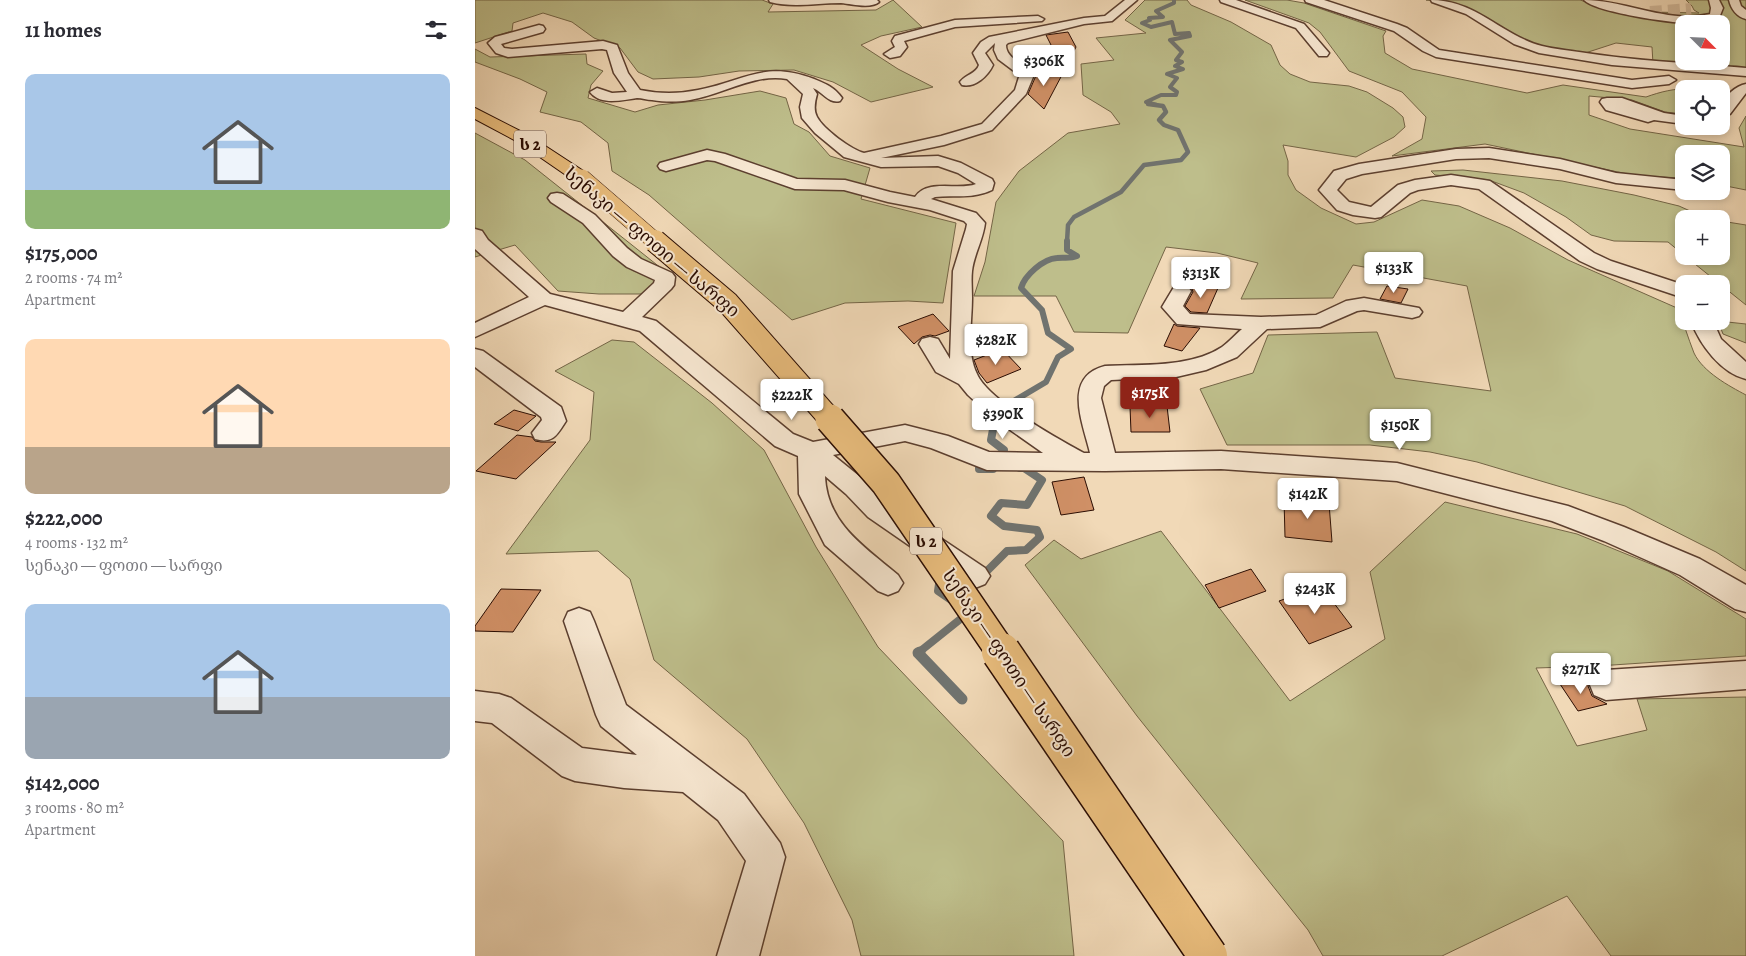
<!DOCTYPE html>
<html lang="en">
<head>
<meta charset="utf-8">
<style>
	:root { --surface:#fff; --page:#f7f7f7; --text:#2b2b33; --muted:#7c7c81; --accent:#8f2418 }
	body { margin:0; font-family:Alegreya,"Noto Serif Georgian",serif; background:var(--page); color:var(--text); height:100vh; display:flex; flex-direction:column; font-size:19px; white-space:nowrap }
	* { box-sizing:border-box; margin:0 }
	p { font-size:16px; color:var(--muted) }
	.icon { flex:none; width:28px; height:28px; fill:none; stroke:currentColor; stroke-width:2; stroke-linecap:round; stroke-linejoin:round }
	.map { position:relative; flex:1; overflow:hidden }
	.details { display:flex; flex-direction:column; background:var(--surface); width:475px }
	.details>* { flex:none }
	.needle { width:32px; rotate:114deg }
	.fabs { position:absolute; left:1200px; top:15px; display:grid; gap:10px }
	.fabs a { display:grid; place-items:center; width:55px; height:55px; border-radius:10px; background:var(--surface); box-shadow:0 2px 8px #0003; font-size:25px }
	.price { position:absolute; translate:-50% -42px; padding:0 11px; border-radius:5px; background:#fff; color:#222; font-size:16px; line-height:32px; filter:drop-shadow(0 1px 2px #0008) }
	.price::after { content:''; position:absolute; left:50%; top:30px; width:15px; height:11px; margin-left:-8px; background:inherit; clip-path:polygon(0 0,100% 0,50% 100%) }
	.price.on { background:var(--accent); color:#fff }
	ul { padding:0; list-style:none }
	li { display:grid; align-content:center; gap:10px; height:265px; padding:0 25px }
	li span { display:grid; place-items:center; height:155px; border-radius:10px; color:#555 }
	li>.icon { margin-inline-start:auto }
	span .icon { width:90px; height:90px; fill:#fffc; stroke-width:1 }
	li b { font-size:21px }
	h2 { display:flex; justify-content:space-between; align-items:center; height:60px; padding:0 25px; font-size:21px }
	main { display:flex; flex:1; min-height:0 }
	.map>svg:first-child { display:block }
</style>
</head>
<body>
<main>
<section class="details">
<h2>11 homes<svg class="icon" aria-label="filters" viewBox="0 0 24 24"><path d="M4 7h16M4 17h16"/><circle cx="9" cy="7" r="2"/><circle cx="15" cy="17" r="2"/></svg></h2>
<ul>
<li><span style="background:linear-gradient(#a9c7e8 75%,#8fb573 0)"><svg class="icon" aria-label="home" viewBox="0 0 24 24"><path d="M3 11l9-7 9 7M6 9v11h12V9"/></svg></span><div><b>$175,000</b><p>2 rooms · 74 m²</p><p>Apartment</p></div></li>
<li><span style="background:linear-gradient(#ffd9b3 70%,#b9a48a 0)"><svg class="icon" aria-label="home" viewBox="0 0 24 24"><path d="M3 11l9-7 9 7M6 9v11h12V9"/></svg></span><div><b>$222,000</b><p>4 rooms · 132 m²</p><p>სენაკი — ფოთი — სარფი</p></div></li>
<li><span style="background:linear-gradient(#a9c7e8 60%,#9aa5b1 0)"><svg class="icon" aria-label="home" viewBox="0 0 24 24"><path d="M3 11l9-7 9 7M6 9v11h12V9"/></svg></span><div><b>$142,000</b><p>3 rooms · 80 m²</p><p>Apartment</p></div></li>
</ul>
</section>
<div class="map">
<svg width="1271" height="956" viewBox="0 0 1271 956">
	<rect width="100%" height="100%" fill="#f1d9b7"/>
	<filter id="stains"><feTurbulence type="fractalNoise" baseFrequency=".004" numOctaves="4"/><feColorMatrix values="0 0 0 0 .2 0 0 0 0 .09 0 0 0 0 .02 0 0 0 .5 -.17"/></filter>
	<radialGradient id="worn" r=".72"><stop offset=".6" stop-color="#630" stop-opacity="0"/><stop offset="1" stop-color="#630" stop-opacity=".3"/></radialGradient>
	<path fill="#bebe8b" stroke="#746546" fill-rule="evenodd" d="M0 0H287L298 4 293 12 401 10 418 0 447 27 406 36 386 45 423 69 458 87 396 102 358 82 319 70 264 71 224 77 178 79 163 72 145 48 119 38 97 22 68 13 38 23 37 31 0 43Z
		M670 0H712L716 5 756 22 796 45 805 65 815 74 835 82 874 86 892 92 918 108 928 117 930 127 919 137 881 157 808 145 813 161V175L821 190 846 208 881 224 899 222 947 200 984 206 1035 228 1093 260 1202 308C1209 323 1213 338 1219 353 1228 372 1254 386 1271 395V571L1241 552 1150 506 1002 462 955 452 895 445H752L725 389 778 373 793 335 902 332 920 378 1016 391 992 286 878 265 858 298 766 299 783 263 742 253 691 247 653 333 599 332 581 296H499L510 262 521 202 544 171 593 133 645 124 636 112 608 95 606 64 639 60 621 38 671 33 650 20Z
		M770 0H812L829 3 911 31 908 36 910 53 937 69 1052 93 1088 85 1171 97C1185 92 1200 88 1215 89H1209V114L1190 112 1157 100 1114 96V115L1155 129 1269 147 1264 128 1271 116V190L1246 185V154H1209V178L1162 176 1010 144 917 156 947 139 951 117 927 92 874 71 845 32 834 23Z
		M951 0H1105L1114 3 1200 16 1176 12 1224 13 1219 10 1217 6 1211 0H1271V72L1178 64 1177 47 1141 43 1101 56 1064 49 1006 18 965 1ZM1209 24H1246V61H1209Z
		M0 49 15 57 111 54 112 64 128 71 116 85 113 98 160 112 183 105 230 100 285 91 311 98 319 124 334 132 355 156 395 168 386 199 481 223 468 303 433 301 370 303 317 320 174 195 137 171 133 143 106 122 65 112 72 92 45 79 0 62Z
		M0 133 50 160 201 280 189 294H124L83 291 40 245 0 257Z
		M988 170 1087 181 1159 195 1204 206 1233 219H1209V255L1193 242 1139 241 1116 235 1091 217 1049 193 1014 180 960 175 956 171Z
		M1246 221 1271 225V305L1210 256H1246Z
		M1243 321 1271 324V343L1248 334Z
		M137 340 159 342 237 403 289 450 341 547 403 647 588 841 599 956H386L377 920 329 823 272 739 179 660 155 579 123 551 31 554 115 440 119 392 80 371Z
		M970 502 1102 534 1193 571 1271 619V656L1123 666 1061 668 1102 746 1172 730 1162 699 1271 697V956H1136L1092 896 967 956H848L833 930 662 716 550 565 579 540 606 559 686 531 815 701 910 639 895 572Z"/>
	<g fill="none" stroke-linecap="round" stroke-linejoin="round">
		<path stroke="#70736f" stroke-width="4" d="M682 105 671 102 686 95H701L702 92 695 87 702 78 692 74 708 69 700 66 707 62 701 60 707 52 695 40 715 36 714 33 700 34 697 22 676 27 667 23 675 20 674 18 688 17 681 11 699 3V0"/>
		<path stroke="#70736f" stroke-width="4.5" d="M592 242 593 225 599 217 646 192 669 165 706 160 713 152 703 130 689 125 684 120 691 112 688 106 673 104"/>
		<path stroke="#70736f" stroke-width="6" d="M520 420 522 411 571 382 583 357 596 349 573 333 567 310 546 288C550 275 568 259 582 258 589 257 595 259 602 256L592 250V241"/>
		<path stroke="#70736f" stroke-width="8" d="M520 419 516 440 529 450 527 458 523 459
			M510 463 504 465V469H518
			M465 577 463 591 479 602
			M505 578 532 551 551 550 565 537 562 530 529 526 516 516 526 503 552 505 567 480 549 468H545
			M443 653 488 617 487 611"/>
		<path stroke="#70736f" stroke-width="11" d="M445 652 443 653 487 699"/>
	</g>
	<path fill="#d09066" stroke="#2a0c02" d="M593 32 601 47 589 71 571 35Z
		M563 71 588 73 569 109 553 94Z
		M719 284 743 288 732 313 716 312 710 306 718 292 717 289Z
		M912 286 933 289 926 303 905 299Z
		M458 314 474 331 460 336 455 335 447 337 439 344 423 327Z
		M699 324 702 326 725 328 707 351 689 346Z
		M527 349 546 369 512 383 504 373 499 360Z
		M692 406 695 432H656L655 407Z
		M39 410 61 416 43 431 19 424Z
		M42 435 57 437 60 441 66 442H81L41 479 1 471Z
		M609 477 619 510 586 515 577 482Z
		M809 499 854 503 857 542 810 537Z
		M776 569 791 591 744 608 730 585Z
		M846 586 877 627 834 644 804 601Z
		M26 589 66 590 38 632 0 631V626Z
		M1114 678 1115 680 1113 686 1117 696 1132 704 1103 711 1085 684Z"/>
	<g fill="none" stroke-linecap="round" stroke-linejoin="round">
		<path stroke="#d3ba9c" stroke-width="12" stroke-dasharray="12 6" stroke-linecap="butt" d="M1175 12 1216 9"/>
		<g stroke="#5c3f2f" stroke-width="3">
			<path id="minor" d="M294 0H402L404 2C396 9 376 4 366 3 342 3 318 8 295 2Z
				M650 0H662L637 21 609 24 533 43 531 45C531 60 552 64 558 77L551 94 517 130 469 145 406 158 463 156 486 163 517 179 519 183 517 190C499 199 479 195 460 197L456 199 501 213 510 223C508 240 499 254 497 271 496 280 497 289 497 298 497 322 491 352 502 374 513 400 583 439 609 453H615C608 423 587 377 630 366 667 364 715 368 747 347 754 342 761 334 767 329L702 324 687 307 699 287 706 285 713 287 716 291 708 306 715 314 786 317 841 315 871 301 889 298 944 308 947 312 944 316 937 318 889 310 882 311 845 327 792 329 762 357 731 370 701 377 636 380 629 386 626 398 640 453 746 451 922 463 1093 506 1149 527 1225 559 1271 585V612L1260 609 1205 575 1129 541 1077 521 922 481 746 469 630 471 512 470 456 448 430 441 358 455 389 480 413 503 510 568 515 576 510 584 500 588 490 584 393 517 371 494 350 476C352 524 390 547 423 575L428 583 423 591 413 595 403 591 350 545 324 494 323 456 300 446 165 331 70 305 0 337V323L54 297 0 249V229L7 231 13 240 75 294 148 312 179 283 180 280 152 267 138 256 108 223 76 202 73 198 76 194 82 193 88 194 120 215 152 248 166 259 197 273 200 277 199 285 196 289 167 317 181 321 318 434 338 442 430 425 473 436 514 452 568 453 518 418 493 395 484 384 461 372 444 344 447 339 455 337 463 339 475 359 478 271 491 229 492 224 489 221 455 210 413 202 369 190 320 189 240 161 232 160 191 171 185 169 183 166 185 163 232 150 250 154 322 179 370 180 415 192 440 197C453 178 483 191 501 184L483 173 463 166 406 167 369 157 340 133 327 118 325 107 328 94 312 79C279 73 247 95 215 100 203 102 190 102 177 100 172 100 167 98 162 98 147 100 126 106 115 92L122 88 137 93 152 92 139 73 132 50 127 49 33 57 21 53 13 43 20 37 64 25 68 26 70 29 68 32 26 44 29 48 37 49 128 41 142 45 153 73 165 90C184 94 204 94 223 90 270 81 289 60 339 79 351 84 359 87 367 98L365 101C354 104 349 93 338 88L342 94C340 101 338 110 342 117 348 129 377 150 389 153L466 136 507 124 540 90 544 77 543 74 523 59 519 50 520 43 510 53 518 65C513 76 500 88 487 85L485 82C491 74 501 74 504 65L498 53 506 42 514 37 609 18 630 16Z
				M745 0H761L829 24 854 53 852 56H844L821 28 746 2Z
				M830 0H849L922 24 932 28 964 50 1157 80 1194 76 1201 80 1194 84 1157 88 961 57 948 51 919 31 831 2Z
				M956 0C1001 0 1026 35 1067 46 1079 49 1092 50 1104 52 1159 61 1215 63 1271 68V76L1137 65 1064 53 1039 44 991 14 957 2Z
				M1109 0C1151 0 1192 24 1235 14L1236 8 1234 0H1244L1248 8 1244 18C1234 21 1224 23 1214 23 1195 23 1120 12 1109 0Z
				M1254 0H1264L1266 6 1271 10V19C1262 17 1256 9 1254 0Z
				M563 16 569 19 567 21 480 27 429 41 432 47 425 56 415 58 409 54 420 47 417 41 420 36 480 20Z
				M1271 84V93L1255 114 1246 118C1246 115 1245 109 1246 106 1250 95 1261 86 1271 84Z
				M1132 98H1147L1189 113 1209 116V124L1179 120 1173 122 1131 110 1125 102 1127 99Z
				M1014 148 1085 159 1141 173 1209 180V190L1141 183 1085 169 1014 158 981 159 887 174 871 179 862 190 874 202 896 207 923 185 940 180 976 175 1009 180 1015 181 1119 253 1136 261 1209 285V298L1122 269 1105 261 1004 189 976 185 943 190 935 193 906 217 900 218 878 215 862 210 844 190 859 171 884 164 981 149Z
				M1216 321H1238L1246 339 1271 362V379C1246 373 1225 345 1216 321Z
				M0 349 8 351 86 407 91 421C82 435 78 444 60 439L57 433 67 420 66 417 0 367Z
				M104 608 115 612 119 621 151 705 269 794 305 843 310 857 284 956H242L271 861 243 820 208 792 149 788 100 781 87 776 17 723 0 721V691L24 694 36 698 107 748 162 755 126 726 121 715 89 621 93 612Z
				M1271 661V689L1131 700 1119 695 1115 685 1119 675 1131 670Z"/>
		</g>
		<g stroke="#2a0c02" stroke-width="2">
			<path id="highway" d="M0 108 55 136 113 174 116 178 113 182 107 183 101 182 43 142 0 119Z"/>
		</g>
		<use href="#minor" fill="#f6e6d0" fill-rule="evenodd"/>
		<use href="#highway" fill="#e8bc7c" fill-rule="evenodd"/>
		<g stroke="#2a0c02" stroke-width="18" stroke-linecap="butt">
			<path id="highway-bridge-far3" d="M107 178 181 242"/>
		</g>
		<g stroke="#2a0c02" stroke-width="24" stroke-linecap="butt">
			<path id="highway-bridge-far2" d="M180 241 253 303 356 420"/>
		</g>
		<g stroke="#2a0c02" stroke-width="32" stroke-linecap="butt">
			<path id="highway-bridge-far1" d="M355 419 411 483 527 653"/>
		</g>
		<g stroke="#2a0c02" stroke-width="41" stroke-linecap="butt">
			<path id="highway-bridge" d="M526 652 733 956"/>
		</g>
		<use href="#highway-bridge-far3" stroke="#e8bc7c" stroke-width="17"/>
		<use href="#highway-bridge-far2" stroke="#e8bc7c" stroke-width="22"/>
		<use href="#highway-bridge-far1" stroke="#e8bc7c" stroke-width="29"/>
		<use href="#highway-bridge" stroke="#e8bc7c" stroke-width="38"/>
	</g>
	<g text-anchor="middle" stroke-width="4" stroke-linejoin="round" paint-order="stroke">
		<g fill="#f6e6d0" stroke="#674d40" stroke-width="1">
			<rect x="39" y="130.5" width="32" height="27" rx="4"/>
			<rect x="435" y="527.5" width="32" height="27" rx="4"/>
		</g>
		<g font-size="16" font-weight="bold" fill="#2a0c02">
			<text x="55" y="150">ს 2</text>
			<text x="451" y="547">ს 2</text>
		</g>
		<g font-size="18" fill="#2a0c02" stroke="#f6e6d0">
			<text transform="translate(177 242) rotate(40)" y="6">სენაკი — ფოთი — სარფი</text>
			<text transform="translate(534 663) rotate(56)" y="6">სენაკი — ფოთი — სარფი</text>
		</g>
	</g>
	<rect width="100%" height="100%" filter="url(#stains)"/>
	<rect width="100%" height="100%" fill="url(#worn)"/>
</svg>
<div class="fabs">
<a><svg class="needle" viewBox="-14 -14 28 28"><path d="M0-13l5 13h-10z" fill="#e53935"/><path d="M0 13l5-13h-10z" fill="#7c7c81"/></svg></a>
<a><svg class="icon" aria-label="locate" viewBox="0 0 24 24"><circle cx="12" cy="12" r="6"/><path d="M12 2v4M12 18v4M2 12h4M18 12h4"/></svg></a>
<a><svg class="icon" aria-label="layers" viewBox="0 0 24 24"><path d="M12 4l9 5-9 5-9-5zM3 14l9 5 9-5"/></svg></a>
<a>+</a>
<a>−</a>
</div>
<b class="price" style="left:569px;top:87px">$306K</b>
<b class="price" style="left:919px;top:294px">$133K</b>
<b class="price" style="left:726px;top:299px">$313K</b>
<b class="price" style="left:521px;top:366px">$282K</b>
<b class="price on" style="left:675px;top:419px">$175K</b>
<b class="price" style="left:317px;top:421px">$222K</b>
<b class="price" style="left:528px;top:440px">$390K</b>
<b class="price" style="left:925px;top:451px">$150K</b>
<b class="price" style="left:833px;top:520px">$142K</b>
<b class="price" style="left:840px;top:615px">$243K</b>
<b class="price" style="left:1106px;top:695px">$271K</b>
</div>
</main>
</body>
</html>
